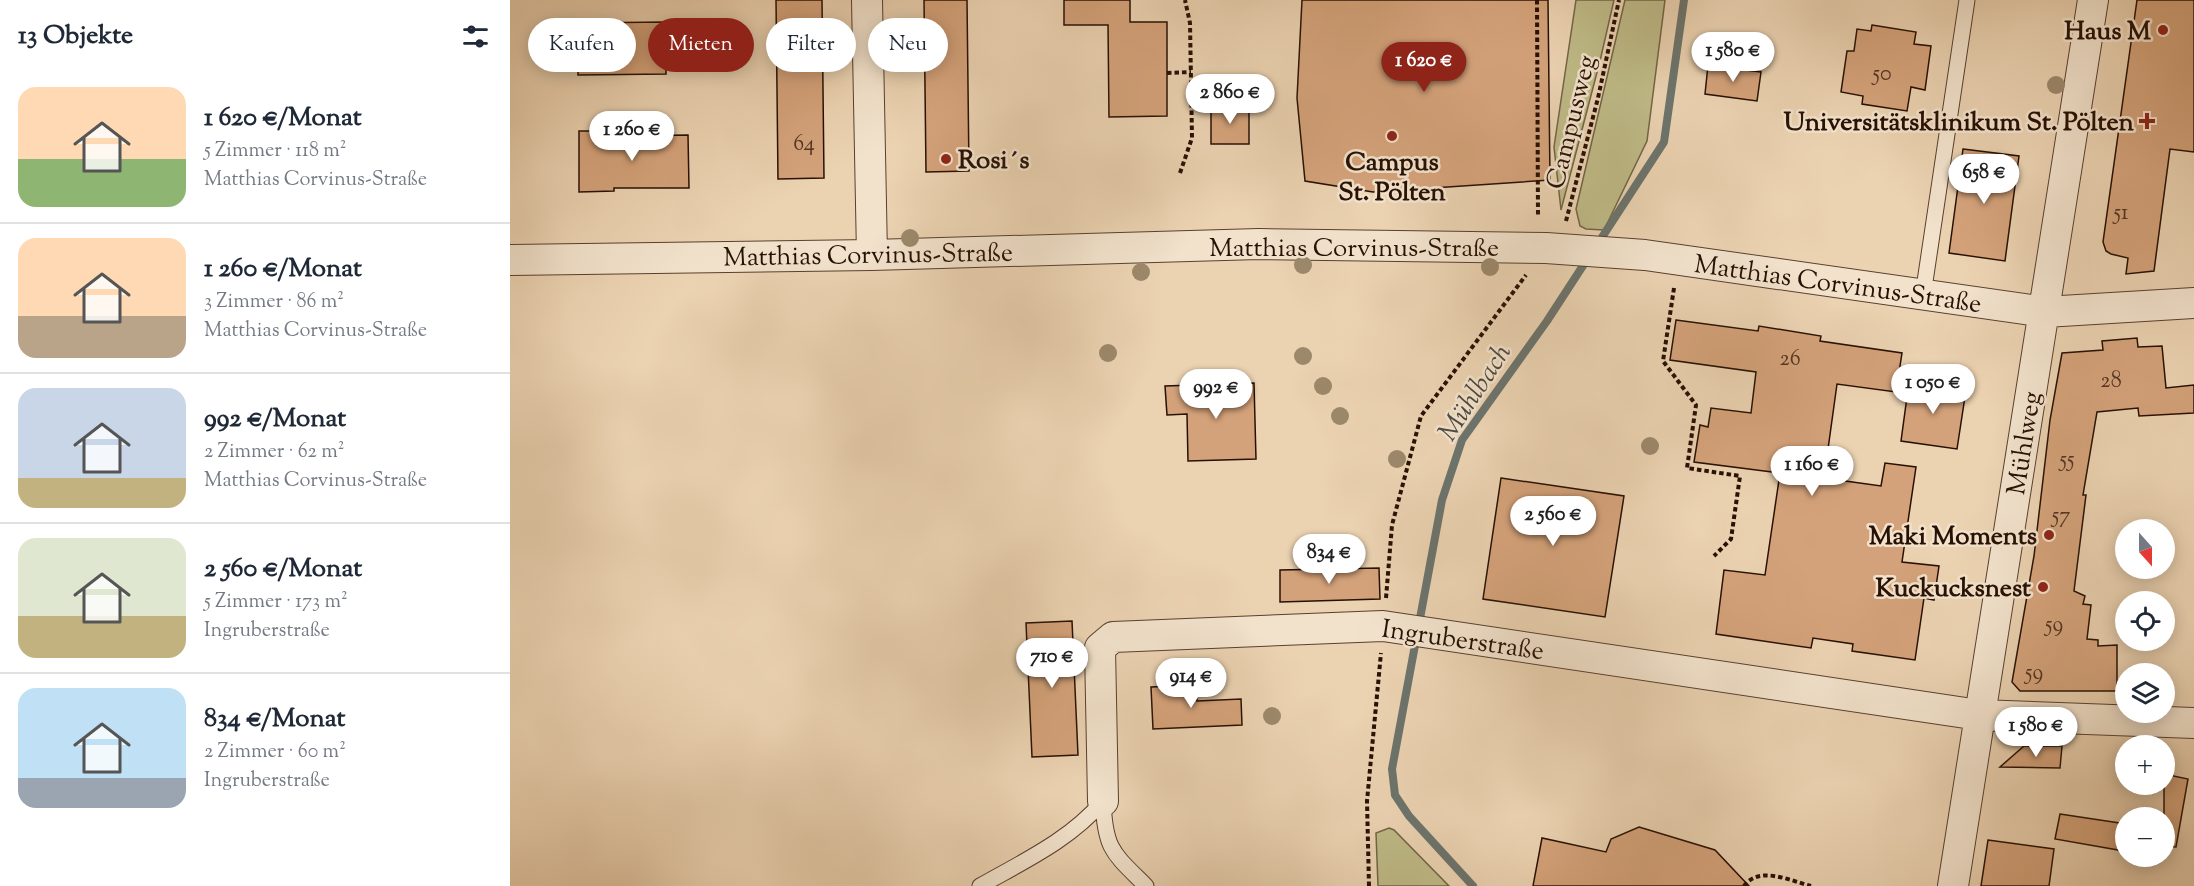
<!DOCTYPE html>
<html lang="de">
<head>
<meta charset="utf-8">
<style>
	:root { --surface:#fff; --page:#f6f6f7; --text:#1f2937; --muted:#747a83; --line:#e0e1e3; --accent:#8f2418 }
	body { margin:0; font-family:"Sorts Mill Goudy",serif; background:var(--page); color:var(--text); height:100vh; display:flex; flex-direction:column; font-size:22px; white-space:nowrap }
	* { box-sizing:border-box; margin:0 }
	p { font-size:20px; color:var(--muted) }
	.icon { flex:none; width:33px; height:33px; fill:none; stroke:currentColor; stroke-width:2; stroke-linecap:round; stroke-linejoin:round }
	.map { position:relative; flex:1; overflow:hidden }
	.details { display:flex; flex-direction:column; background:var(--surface); width:510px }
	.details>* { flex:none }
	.hud { position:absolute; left:18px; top:18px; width:570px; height:54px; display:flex; gap:12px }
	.needle { width:39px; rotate:159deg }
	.tools { position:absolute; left:1605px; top:519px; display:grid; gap:12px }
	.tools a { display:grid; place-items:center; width:60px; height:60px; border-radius:50%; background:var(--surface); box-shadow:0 3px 15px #0003; font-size:30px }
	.price { position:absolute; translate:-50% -51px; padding:0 14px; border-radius:21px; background:#fff; color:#222; font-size:20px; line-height:39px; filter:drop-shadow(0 2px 3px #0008) }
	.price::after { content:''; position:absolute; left:50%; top:36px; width:18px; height:14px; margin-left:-9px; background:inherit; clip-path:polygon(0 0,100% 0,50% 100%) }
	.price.current { background:var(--accent); color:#fff }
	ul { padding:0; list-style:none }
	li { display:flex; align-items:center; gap:18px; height:150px; padding:0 18px }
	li+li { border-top:2px solid var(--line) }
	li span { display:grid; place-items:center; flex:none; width:168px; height:120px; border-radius:18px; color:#555 }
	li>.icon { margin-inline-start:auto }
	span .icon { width:72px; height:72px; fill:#fffc; stroke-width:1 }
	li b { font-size:26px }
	h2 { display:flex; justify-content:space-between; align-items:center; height:72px; padding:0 18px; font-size:26px }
	.chip { padding:0 21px; border-radius:27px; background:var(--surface); box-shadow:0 3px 15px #0003; font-size:21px; line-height:54px }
	.chip.current { background:var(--accent); color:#fff }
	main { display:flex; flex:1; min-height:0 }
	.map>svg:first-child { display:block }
</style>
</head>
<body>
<main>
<section class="details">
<h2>13 Objekte<svg class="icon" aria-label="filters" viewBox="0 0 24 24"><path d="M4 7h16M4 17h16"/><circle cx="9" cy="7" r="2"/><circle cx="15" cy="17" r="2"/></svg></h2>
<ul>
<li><span style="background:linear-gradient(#ffd9b3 60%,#8fb573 0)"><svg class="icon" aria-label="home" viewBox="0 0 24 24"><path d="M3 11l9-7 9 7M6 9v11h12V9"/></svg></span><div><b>1 620 €/Monat</b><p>5 Zimmer · 118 m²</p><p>Matthias Corvinus-Straße</p></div></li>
<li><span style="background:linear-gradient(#ffd9b3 65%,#b9a48a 0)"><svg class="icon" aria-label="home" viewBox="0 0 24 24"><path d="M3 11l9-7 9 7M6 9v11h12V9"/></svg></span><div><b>1 260 €/Monat</b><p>3 Zimmer · 86 m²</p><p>Matthias Corvinus-Straße</p></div></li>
<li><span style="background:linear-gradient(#c9d6e8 75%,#c2b280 0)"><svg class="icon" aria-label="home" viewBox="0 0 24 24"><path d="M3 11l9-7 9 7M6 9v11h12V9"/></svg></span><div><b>992 €/Monat</b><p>2 Zimmer · 62 m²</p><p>Matthias Corvinus-Straße</p></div></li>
<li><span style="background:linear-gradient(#dfe7d0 65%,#c2b280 0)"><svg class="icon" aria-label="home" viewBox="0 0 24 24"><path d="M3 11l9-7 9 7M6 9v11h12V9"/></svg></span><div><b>2 560 €/Monat</b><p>5 Zimmer · 173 m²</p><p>Ingruberstraße</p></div></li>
<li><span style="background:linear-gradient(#bfe0f5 75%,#9aa5b1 0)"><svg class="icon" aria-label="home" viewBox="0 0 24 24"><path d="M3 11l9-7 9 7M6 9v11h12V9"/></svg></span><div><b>834 €/Monat</b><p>2 Zimmer · 60 m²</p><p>Ingruberstraße</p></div></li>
</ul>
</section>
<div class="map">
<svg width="1684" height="886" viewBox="0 0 1684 886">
	<rect width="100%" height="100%" fill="#ebd2b1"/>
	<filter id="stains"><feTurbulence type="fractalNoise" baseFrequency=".00333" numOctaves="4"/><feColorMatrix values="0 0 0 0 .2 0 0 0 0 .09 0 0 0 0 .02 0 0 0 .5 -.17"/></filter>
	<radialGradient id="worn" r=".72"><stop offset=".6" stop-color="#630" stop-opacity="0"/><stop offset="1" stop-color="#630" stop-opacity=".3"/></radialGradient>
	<path fill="#beba87" stroke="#726546" stroke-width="1.5" d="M1066 0H1104L1090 61 1051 210 1044 147Z
		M1115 0H1155L1137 141 1094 230 1076 229 1070 226 1066 209Z
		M879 828 884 830 939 886H868L866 833Z"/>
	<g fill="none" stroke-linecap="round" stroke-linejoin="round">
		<path stroke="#6c746d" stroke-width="8" d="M1087 245 1154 142 1174 0
			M963 886 899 816 885 795 882 769 932 500 952 440 1037 321 1078 258"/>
	</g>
	<path fill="#d4a27a" stroke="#271004" stroke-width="1.5" d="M266 0H312L314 178 268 179Z
		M414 0H457L459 171 416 172Z
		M554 0H620V22H657V116L599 117 598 25H554Z
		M792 0H1038L1040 180 863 192 795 181 787 98Z
		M1627 0H1684V152L1660 149 1644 271 1616 274 1618 258 1601 254 1596 251 1593 242Z
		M156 22V74L68 75V23Z
		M1362 25 1406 32 1404 44 1421 46 1415 90 1401 87 1397 111 1352 104 1353 96 1331 92 1337 51H1344L1347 29 1361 31Z
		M1198 65 1251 72 1247 101 1195 94Z
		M739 106V144H701V107Z
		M69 131H100V136L178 135 179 188H104V191L69 192Z
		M1453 149 1509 156 1495 261 1439 253Z
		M1166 320 1248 331 1249 326 1311 336 1310 341 1392 353 1386 392 1327 384 1314 478 1371 486 1375 463 1406 467 1392 562 1429 566 1424 600 1414 598 1405 660 1342 651 1343 644 1303 638 1301 648 1206 634 1214 570 1255 575 1270 473 1184 462 1190 425 1198 427 1201 408 1241 413 1246 372 1160 360Z
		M1627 338 1628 347 1652 346 1656 388 1684 385V413L1629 416 1628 408 1587 412 1573 495H1576L1564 591 1575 596 1573 604 1581 605 1577 639 1588 640V646L1607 645V691H1510L1502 682 1524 556 1540 420 1552 353 1593 350 1592 341Z
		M1399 382 1456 390 1447 449 1391 441Z
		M744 383 746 459 678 461 677 414 657 415 655 386Z
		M991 478 1114 496 1095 617 973 599Z
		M869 568 870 599 770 602V570Z
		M562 621 568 755 522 757 516 623Z
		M686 685 687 701 731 699 732 725 643 729 641 687Z
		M1514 746H1552L1550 768 1490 767Z
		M1654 774 1678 779 1666 847 1654 846Z
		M1550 814 1616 824 1614 851 1545 839Z
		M1129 827 1205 850 1239 886H1023L1032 838 1096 852 1101 839Z
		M1478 840 1544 849 1539 886H1471Z"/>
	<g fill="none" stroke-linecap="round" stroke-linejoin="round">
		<g stroke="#58402f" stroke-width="17">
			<path id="lane" d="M1413 295 1457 0
				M593 801C595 850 603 853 636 886
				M470 886C514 861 560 840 593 801"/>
		</g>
		<g stroke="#58402f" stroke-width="32">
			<path id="street" d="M357 0 362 255
				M0 260 362 255 749 244 1036 248 1135 255 1535 312 1684 303
				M593 801 590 648 603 637 873 626 1469 715 1684 723
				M1443 886 1583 0"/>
		</g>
		<path stroke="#271004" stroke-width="4" stroke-dasharray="4.5 3" stroke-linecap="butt" d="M1027 0 1028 217
			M657 73 681 72
			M670 173 682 138 680 23 675 0
			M1056 221 1088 98 1109 0
			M1164 288 1153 361 1186 405 1177 468 1230 476 1221 539 1204 556
			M876 598 882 525 911 416 1016 275
			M859 886 857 801 871 653
			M1234 886C1249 865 1281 881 1301 886"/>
		<use href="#lane" stroke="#f2e2cc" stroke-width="15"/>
		<use href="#street" stroke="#f2e2cc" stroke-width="30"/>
	</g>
	<g fill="#9c886b">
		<circle cx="1546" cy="85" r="9"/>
		<circle cx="400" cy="238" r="9"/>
		<circle cx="793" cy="265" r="9"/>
		<circle cx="980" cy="267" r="9"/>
		<circle cx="631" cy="272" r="9"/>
		<circle cx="598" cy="353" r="9"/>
		<circle cx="793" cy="356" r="9"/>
		<circle cx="813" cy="386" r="9"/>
		<circle cx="830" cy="416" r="9"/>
		<circle cx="1140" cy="446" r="9"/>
		<circle cx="887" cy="459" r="9"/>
		<circle cx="762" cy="716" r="9"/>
	</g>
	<g fill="#8f2418" stroke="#f2e2cc" stroke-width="2">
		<circle cx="1653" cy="30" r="6"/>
		<path d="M1634 112h6v6h6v6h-6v6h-6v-6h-6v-6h6z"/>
		<circle cx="882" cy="136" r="6"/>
		<circle cx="436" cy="159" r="6"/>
		<circle cx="1539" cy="535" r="6"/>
		<circle cx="1533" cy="587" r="6"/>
	</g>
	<g text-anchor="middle" stroke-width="5" stroke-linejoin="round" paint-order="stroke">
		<g font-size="22" fill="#523422">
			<text x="1372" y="80">50</text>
			<text x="294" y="150">64</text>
			<text x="1611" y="219">51</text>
			<text x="1280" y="365">26</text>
			<text x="1601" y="387">28</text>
			<text x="1557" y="466">55</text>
			<text x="1551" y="522">57</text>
			<text x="1544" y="631">59</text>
			<text x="1524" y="679">59</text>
		</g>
		<g font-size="26" font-weight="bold" fill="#271004" stroke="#f2e2cc" text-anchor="end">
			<text x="1641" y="39">Haus M</text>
			<text x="1624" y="130">Universitätsklinikum St. Pölten</text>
			<text x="448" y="168" text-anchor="start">Rosi´s</text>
			<text x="882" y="170" text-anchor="middle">Campus<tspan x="882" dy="30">St. Pölten</tspan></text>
			<text x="1527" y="544">Maki Moments</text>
			<text x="1521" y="596">Kuckucksnest</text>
		</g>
		<g font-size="26" fill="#271004" stroke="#f2e2cc">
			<text transform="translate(1060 122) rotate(-76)" y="9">Campusweg</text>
			<text x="844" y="256">Matthias Corvinus-Straße</text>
			<text transform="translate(358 254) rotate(-1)" y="9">Matthias Corvinus-Straße</text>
			<text transform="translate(1328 283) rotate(8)" y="9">Matthias Corvinus-Straße</text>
			<text transform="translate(1513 443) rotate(-81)" y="9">Mühlweg</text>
			<text transform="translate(953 639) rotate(8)" y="9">Ingruberstraße</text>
		</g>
		<g font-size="27" font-style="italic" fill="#4f4a41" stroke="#f2e2cc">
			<text transform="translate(964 392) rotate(-57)" y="9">Mühlbach</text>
		</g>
	</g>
	<rect width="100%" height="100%" filter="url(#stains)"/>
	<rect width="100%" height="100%" fill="url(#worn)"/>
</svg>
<div class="tools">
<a><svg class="needle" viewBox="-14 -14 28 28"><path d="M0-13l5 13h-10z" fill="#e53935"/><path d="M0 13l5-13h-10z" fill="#747a83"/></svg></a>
<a><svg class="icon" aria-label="locate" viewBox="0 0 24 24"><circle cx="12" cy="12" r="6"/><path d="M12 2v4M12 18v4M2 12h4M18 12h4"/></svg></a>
<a><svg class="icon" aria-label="layers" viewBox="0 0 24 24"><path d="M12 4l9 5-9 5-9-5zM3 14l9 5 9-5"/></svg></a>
<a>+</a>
<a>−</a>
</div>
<b class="price" style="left:1223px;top:83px">1 580 €</b>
<b class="price current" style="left:914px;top:93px">1 620 €</b>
<b class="price" style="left:720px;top:125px">2 860 €</b>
<b class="price" style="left:122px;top:162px">1 260 €</b>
<b class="price" style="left:1474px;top:205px">658 €</b>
<b class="price" style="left:1423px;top:415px">1 050 €</b>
<b class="price" style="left:706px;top:420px">992 €</b>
<b class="price" style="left:1302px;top:497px">1 160 €</b>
<b class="price" style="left:1043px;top:547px">2 560 €</b>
<b class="price" style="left:819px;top:585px">834 €</b>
<b class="price" style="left:542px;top:689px">710 €</b>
<b class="price" style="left:681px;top:709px">914 €</b>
<b class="price" style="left:1526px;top:758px">1 580 €</b>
<div class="hud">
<a class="chip">Kaufen</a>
<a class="chip current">Mieten</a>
<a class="chip">Filter</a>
<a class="chip">Neu</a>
</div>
</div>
</main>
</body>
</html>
